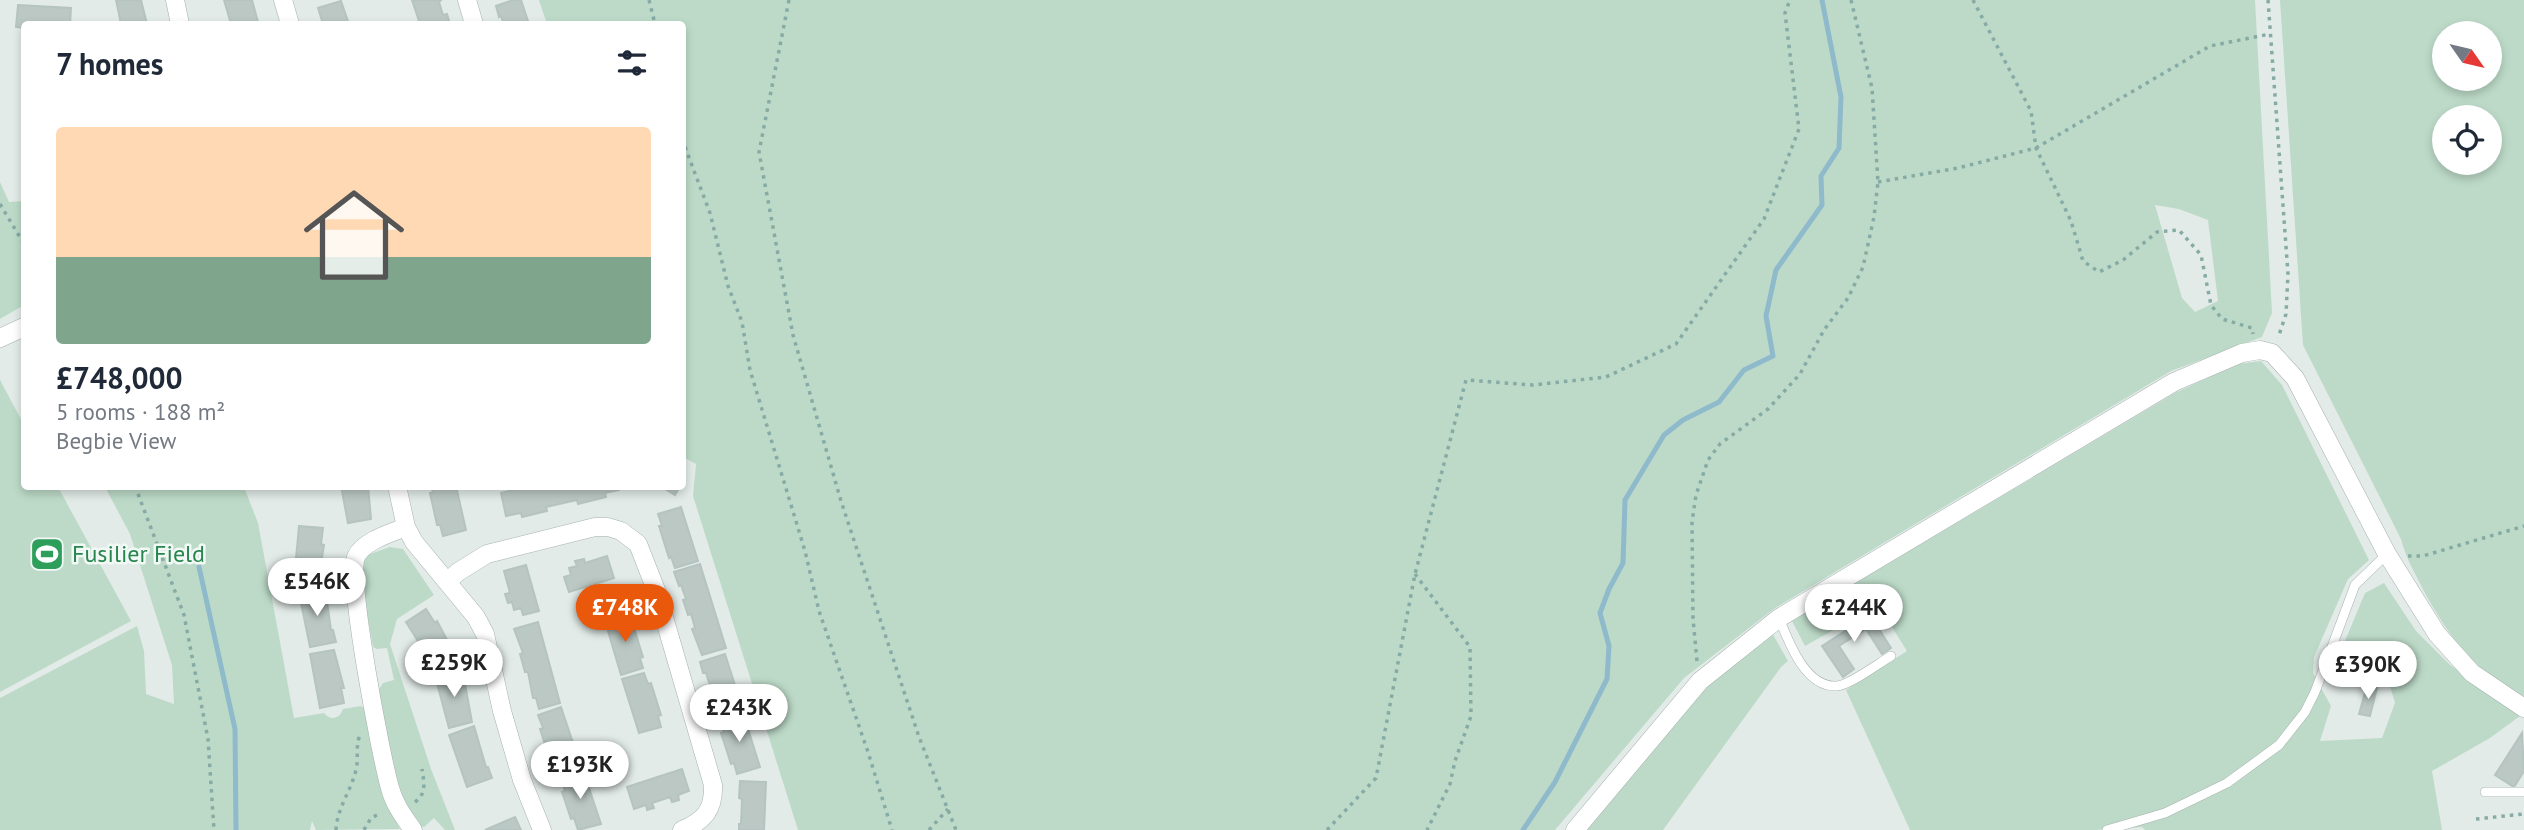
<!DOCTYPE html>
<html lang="en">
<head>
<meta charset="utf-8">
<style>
	:root { --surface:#fff; --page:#f6f6f7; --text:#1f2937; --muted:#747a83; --line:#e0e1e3; --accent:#ea580c }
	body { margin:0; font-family:"PT Sans",sans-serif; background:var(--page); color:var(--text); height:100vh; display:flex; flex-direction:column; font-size:26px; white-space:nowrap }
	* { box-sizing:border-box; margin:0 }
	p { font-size:23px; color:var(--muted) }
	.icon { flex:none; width:38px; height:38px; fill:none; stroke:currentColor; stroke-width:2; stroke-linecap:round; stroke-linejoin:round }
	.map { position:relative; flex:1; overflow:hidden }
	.panel { position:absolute; left:21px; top:21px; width:665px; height:469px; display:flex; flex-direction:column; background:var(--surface); border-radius:7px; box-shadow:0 4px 10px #0003 }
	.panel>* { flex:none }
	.needle { width:46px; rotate:124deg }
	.controls { position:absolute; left:2432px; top:21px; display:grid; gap:14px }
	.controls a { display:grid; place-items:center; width:70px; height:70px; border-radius:50%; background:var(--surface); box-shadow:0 4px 10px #0003; font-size:35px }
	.price { position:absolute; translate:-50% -60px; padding:0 16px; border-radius:24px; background:#fff; color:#222; font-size:23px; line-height:46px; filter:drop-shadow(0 2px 4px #0008) }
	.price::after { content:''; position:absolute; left:50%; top:42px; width:21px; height:16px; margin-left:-10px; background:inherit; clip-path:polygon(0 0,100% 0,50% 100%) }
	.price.selected { background:var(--accent); color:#fff }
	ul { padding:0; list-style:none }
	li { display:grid; align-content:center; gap:14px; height:371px; padding:0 35px }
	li+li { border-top:2px solid var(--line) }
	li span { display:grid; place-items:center; height:217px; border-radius:7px; color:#555 }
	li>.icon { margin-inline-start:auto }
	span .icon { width:126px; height:126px; fill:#fffc; stroke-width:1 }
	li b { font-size:30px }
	h2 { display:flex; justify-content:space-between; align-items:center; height:84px; padding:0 35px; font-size:30px }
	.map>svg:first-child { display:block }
</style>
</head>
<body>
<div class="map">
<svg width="2524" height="830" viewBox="0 0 2524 830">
	<rect width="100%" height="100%" fill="#e2ebe8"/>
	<path fill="#bddac8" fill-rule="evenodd" d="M539 0H2255L2272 313 2262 337 2171 371 1775 608 1684 678 1555 830H798L693 496 696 464 683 457 682 24H547ZM2155 205 2179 209 2208 220 2218 301 2195 312 2182 298Z
		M2280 0H2524V696C2477 675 2449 637 2425 593 2416 575 2406 559 2401 539L2303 345ZM2445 33H2490V79H2445ZM2445 117H2490V163H2445Z
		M0 182 9 202 24 201V305L0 319Z
		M2261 361 2282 385 2369 560 2348 579 2314 657 2313 673 2331 706 2320 741 2382 738 2395 703 2390 686 2365 682 2340 653 2365 593 2384 583 2416 631 2450 665 2520 716 2490 738 2432 771 2442 830H2145L2142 827 2095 830H1910L1846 690 1907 651 1878 605 1805 646 1792 621 2175 393 2238 364Z
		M0 380 24 425V486L58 487 131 621 0 692Z
		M105 487H244L258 523 294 718 324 713C330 721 340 719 343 709L361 706 369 712 382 788 386 802 400 829 316 830 312 821 310 830H0V698L137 626 144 651 146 694 174 704 172 665 130 534Z
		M390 547 403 549 434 595 397 619 390 644 431 769 455 830H445L434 818 424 827 417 826 401 804 376 694 383 683 394 680 387 648 377 649 373 647 359 569 367 555Z
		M1772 633 1788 661 1781 667 1663 830H1583L1702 689Z"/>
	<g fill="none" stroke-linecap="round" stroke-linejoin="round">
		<path stroke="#8fbacb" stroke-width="5" d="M199 567 235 729 236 830
			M1523 830 1555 782 1607 679 1609 646 1600 613 1609 589 1623 563 1625 500 1664 435 1683 420 1719 402 1744 370 1773 356 1766 316 1776 270 1822 205 1821 176 1839 148 1841 97 1822 0"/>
	</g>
	<path fill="#bbc8c4" stroke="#b5c4c0" stroke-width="2" d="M116 0H141L147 24H121Z
		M224 0H252L258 22H255L256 24H231Z
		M412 0H441L439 2 443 15 447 14 450 24H420Z
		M513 0H521L529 24H504L501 16 499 17 496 6Z
		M341 1 349 24H321H323L318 8Z
		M18 5 71 8 70 24H24V28L16 27Z
		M341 486H368L371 519 348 523Z
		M431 486H456L466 530 443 536 440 525H437L430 493H433Z
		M530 486H619V490L605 493 606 497 578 504 577 500 546 507 547 511 522 517 521 513 506 516 501 493Z
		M655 486H680L675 495 662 487 660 489Z
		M681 507 698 561 675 568 671 557 669 558 659 526H662L658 514Z
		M299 526 323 528 321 544 324 545 318 582 294 580Z
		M607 556 614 578 569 592 564 577 571 575 569 568 577 566 575 561 584 559 585 563Z
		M700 564 726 648 702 655 692 629 695 628 691 614 688 615 683 600 686 599 681 585 679 586 674 572Z
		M526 565 539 611 523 615 521 608 514 610 512 602 508 603 505 594 510 593 504 571Z
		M325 588 331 630H333L336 642 310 647 299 593Z
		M426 609 435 623 437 621 455 655 435 668 406 622Z
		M627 614 630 626 633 625 643 657 640 658 643 668 621 675 605 621Z
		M1870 615 1891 648 1882 654 1866 629 1839 646 1854 669 1843 677 1822 646Z
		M538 622 560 703 539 709 536 698H533L528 672H525L520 654 523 653 514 629Z
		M334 650 344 688H341L344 703 320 708 310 654Z
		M725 654 742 707 717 715 714 705 716 704 706 673H703L700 662Z
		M458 669 462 685 465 684 472 722 449 728 435 676Z
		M644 673 648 684 651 683 661 715 658 716 661 727 639 733 622 679Z
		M2367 686 2377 688 2370 716 2359 714Z
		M561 707 579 761 556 769 551 755 549 756 540 729 543 728 538 715Z
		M743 713 760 767 737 774 734 763 731 764 721 733 724 732 720 720Z
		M474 726 486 767H488L492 778 467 787 449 735Z
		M2522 733 2524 771 2514 787 2495 775Z
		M682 769 689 791 678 795 679 800 672 802 670 797 652 803 654 808 647 810 646 805 634 809 627 787Z
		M583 770 601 824 578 830 574 818 571 819 562 792 565 791 561 778Z
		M740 781 766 782 764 830H739V824H741L742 799 739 798Z
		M515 817 521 830H485Z"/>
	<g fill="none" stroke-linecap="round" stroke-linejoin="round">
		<g stroke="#a5b2af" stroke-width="10">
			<path id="service" d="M1779 618C1789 642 1805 688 1837 686 1850 685 1879 663 1891 656
				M2485 792H2524
				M2107 830 2165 813 2227 783 2279 745 2305 712 2315 692 2355 585 2387 554"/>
		</g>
		<g stroke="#a5b2af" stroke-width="19">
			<path id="minor" d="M175 0 180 24
				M283 0 290 24
				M467 0 474 24
				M0 338 24 327
				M397 486 406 527 414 542 476 617 485 634 502 711 522 780 542 830
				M406 527C391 533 363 541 356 557 347 579 381 757 390 788 394 804 404 817 413 830
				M447 582 458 572 487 554 595 527H608L621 531 638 544 656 590 713 785C714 810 704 821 682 830
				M1575 830 1700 681 1779 618 2174 382 2242 353 2260 350 2272 353 2295 378 2387 554 2437 634 2472 673 2524 708"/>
		</g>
		<path stroke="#86aba4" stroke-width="3.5" stroke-dasharray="3.5 5" stroke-linecap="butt" d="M649 0 655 24
			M789 0 759 152 793 335 841 501 919 737 956 830
			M1973 0 2031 111 2036 148 2071 221 2083 261 2099 272 2123 260 2157 232 2179 230 2201 255 2211 305 2222 319 2252 328 2253 334
			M2268 0 2288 274 2286 314 2278 338
			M682 139 710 213 728 286 742 322 750 370 805 551 819 611 868 752 892 830
			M1878 182 1958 168 2036 148 2210 46 2270 34
			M0 204 24 244
			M135 486 184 615 208 739 214 830
			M2408 556H2423L2524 526
			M1415 574 1470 647 1471 716 1455 761 1450 784 1427 830
			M1697 661 1693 619 1692 522 1696 495 1708 460 1720 444 1768 409 1800 374 1824 330 1848 298 1863 267 1874 217 1878 182 1872 88 1851 0
			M415 802C427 793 424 783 422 769
			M2476 819 2524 814
			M336 830C337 808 351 791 356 770 359 758 355 747 360 735
			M364 830 371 818 381 813
			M929 830 948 809
			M1327 830 1376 778 1415 574 1466 380 1533 385 1606 377 1676 344 1764 219 1799 129 1785 13 1790 0"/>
		<use href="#service" stroke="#fff" stroke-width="9"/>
		<use href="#minor" stroke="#fff" stroke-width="18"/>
	</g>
	<defs>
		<g id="stadium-square" transform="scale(1.75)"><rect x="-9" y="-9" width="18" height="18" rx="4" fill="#2e9e5b" stroke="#f2f8f6"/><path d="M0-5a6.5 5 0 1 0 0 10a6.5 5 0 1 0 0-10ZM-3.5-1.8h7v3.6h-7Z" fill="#fff"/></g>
	</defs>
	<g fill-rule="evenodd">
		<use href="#stadium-square" x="47" y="554"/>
	</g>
	<g text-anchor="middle" stroke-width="5" stroke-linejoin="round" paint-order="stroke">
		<g font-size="24" fill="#27864d" stroke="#f2f8f6" text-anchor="start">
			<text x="72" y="562">Fusilier Field</text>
		</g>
	</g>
</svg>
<div class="controls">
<a><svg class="needle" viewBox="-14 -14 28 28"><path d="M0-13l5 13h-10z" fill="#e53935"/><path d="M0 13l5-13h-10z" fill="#747a83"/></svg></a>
<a><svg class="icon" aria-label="locate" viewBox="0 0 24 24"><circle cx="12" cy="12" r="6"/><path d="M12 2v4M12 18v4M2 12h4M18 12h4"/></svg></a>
</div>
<b class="price" style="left:317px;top:618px">£546K</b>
<b class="price selected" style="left:625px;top:644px">£748K</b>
<b class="price" style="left:1854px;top:644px">£244K</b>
<b class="price" style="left:454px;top:699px">£259K</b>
<b class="price" style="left:2368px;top:701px">£390K</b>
<b class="price" style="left:739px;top:744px">£243K</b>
<b class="price" style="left:580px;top:801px">£193K</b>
<section class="panel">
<h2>7 homes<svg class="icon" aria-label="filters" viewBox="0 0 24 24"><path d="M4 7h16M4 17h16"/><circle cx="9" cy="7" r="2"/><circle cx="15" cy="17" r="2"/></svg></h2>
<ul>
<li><span style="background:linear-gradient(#ffd9b3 60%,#7fa58c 0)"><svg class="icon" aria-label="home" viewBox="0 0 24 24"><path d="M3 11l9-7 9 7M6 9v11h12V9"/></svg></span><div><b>£748,000</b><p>5 rooms · 188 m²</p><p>Begbie View</p></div></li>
</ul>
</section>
</div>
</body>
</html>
